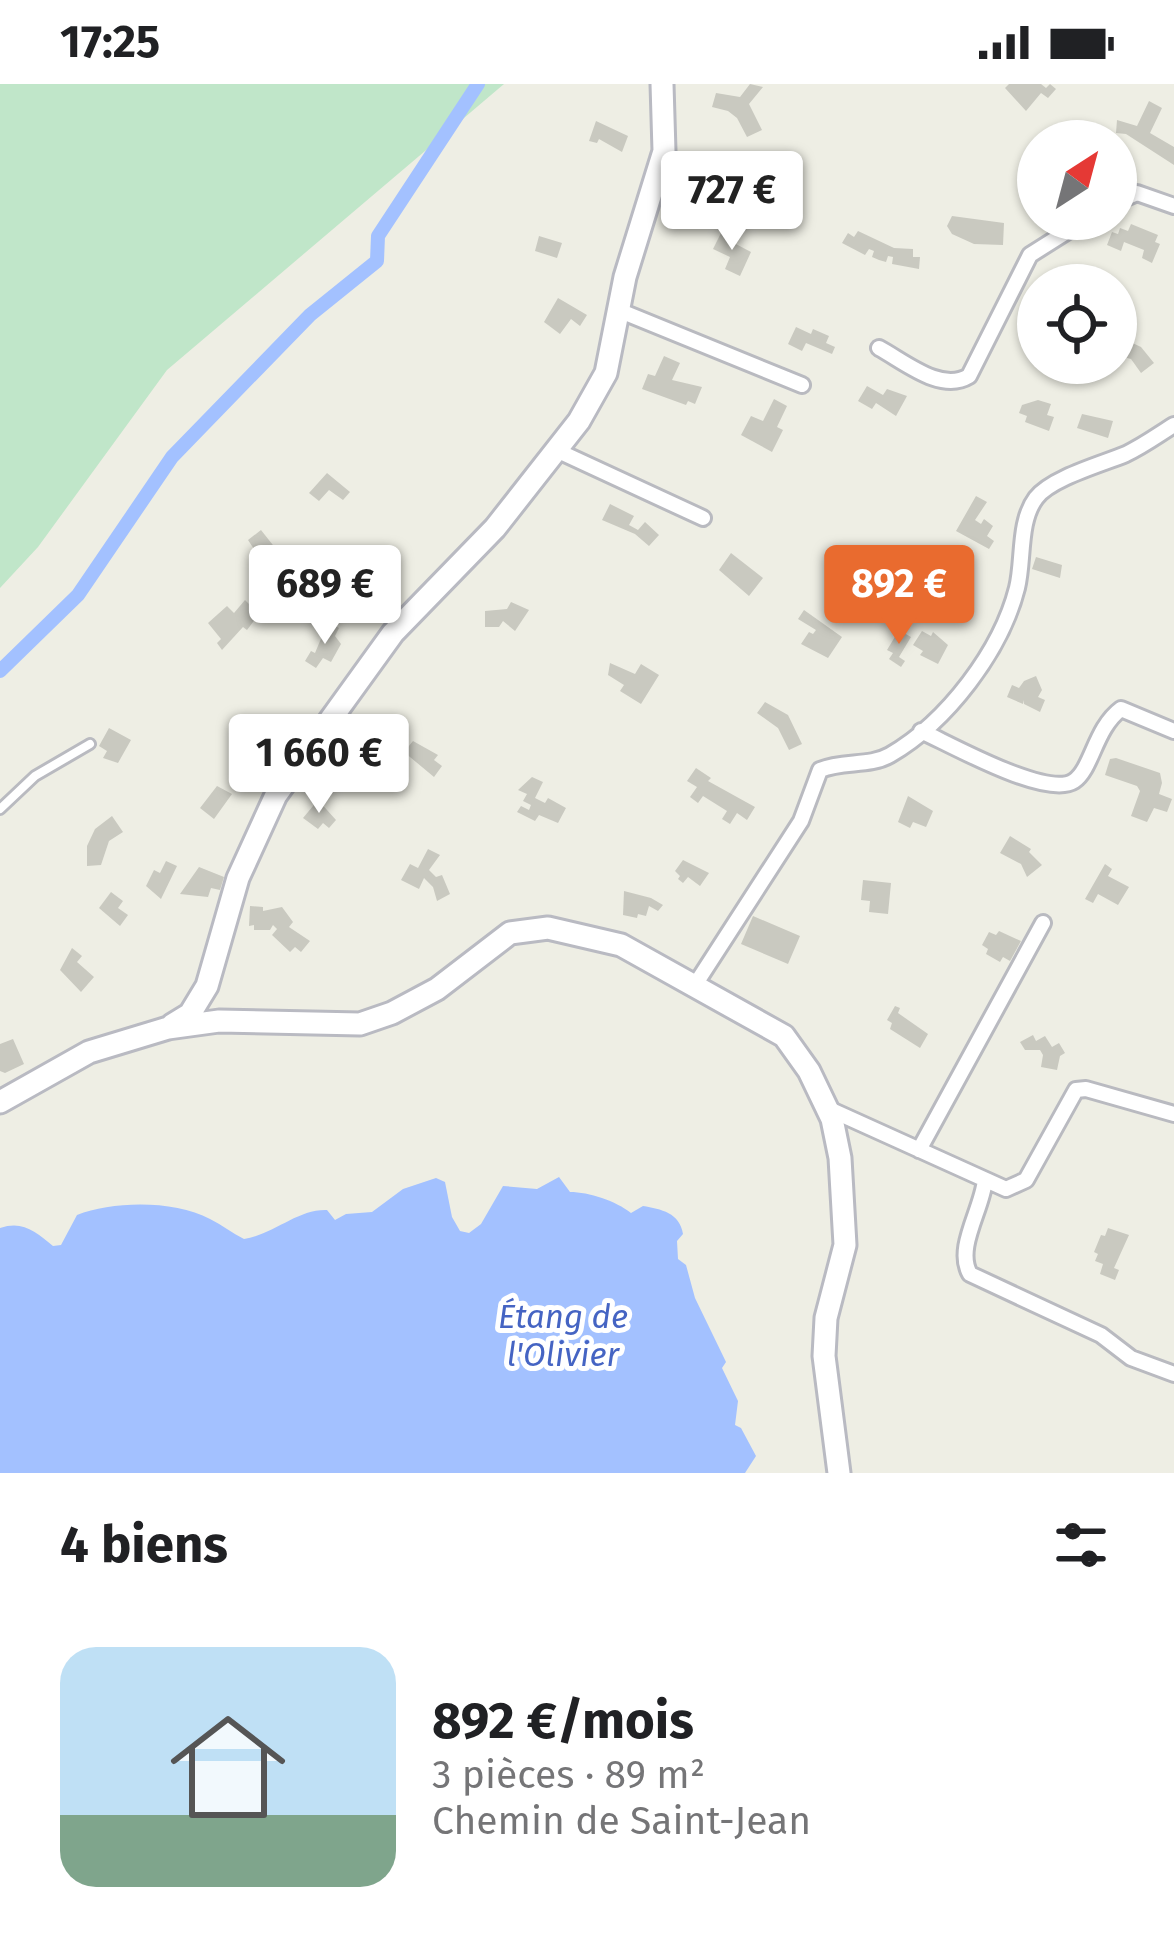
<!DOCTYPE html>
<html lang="fr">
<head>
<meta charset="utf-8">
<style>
	:root { --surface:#fff; --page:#f6f6f6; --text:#202124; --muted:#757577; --accent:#e96b2f }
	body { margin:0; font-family:"Fira Sans",sans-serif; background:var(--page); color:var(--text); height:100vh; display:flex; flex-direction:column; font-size:45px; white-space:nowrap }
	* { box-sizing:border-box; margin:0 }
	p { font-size:39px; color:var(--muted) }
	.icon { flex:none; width:66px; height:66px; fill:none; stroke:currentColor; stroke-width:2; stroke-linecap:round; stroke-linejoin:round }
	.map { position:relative; height:1389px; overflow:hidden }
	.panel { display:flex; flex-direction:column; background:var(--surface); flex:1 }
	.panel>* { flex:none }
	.needle { width:78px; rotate:36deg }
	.fabs { position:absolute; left:1017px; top:36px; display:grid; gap:24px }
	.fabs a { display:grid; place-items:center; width:120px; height:120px; border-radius:50%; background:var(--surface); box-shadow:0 3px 9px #0004; font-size:60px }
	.price { position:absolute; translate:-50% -102px; padding:0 27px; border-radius:12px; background:#fff; color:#222; font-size:39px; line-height:78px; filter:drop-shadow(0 3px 6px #0008) }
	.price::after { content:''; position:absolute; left:50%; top:72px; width:36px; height:27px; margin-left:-18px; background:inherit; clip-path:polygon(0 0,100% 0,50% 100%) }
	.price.current { background:var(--accent); color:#fff }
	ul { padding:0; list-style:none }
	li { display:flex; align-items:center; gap:36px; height:300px; padding:0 60px }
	li span { display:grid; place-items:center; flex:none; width:336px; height:240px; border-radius:36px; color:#555 }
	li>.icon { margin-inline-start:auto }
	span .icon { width:144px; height:144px; fill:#fffc; stroke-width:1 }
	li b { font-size:51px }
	h2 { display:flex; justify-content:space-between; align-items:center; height:144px; padding:0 60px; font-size:51px }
	.status { display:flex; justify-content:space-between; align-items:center; height:84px; padding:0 60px; background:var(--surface); direction:ltr }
	.status svg { height:33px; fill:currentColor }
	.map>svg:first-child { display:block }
</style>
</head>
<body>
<div class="status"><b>17:25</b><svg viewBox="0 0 49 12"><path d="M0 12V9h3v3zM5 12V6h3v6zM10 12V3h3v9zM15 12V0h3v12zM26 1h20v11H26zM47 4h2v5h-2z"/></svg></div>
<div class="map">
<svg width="1174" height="1389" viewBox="0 0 1174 1389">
	<rect width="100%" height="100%" fill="#eeeee4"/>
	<path fill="#c0e6c9" d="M0 0H504L167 286 38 463 0 504Z"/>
	<path fill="#a3c1ff" d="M559 1093 570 1108C589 1108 616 1117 631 1129L643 1122C661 1125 680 1129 683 1150L677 1157 678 1175 686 1181 695 1214 726 1278 722 1284 738 1317 735 1341 741 1344 756 1372 745 1389H0V1144C23 1136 36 1148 53 1162L61 1161 77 1131C113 1117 174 1116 210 1135 222 1141 232 1149 244 1155 275 1150 297 1125 327 1126L335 1136 346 1130 372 1128 403 1105 436 1094 445 1098 452 1133 460 1147 469 1149 481 1140 503 1102 537 1105Z"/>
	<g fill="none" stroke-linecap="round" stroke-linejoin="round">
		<path stroke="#a3c1ff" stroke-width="14" d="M0 587 78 511 172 373 310 231 377 177 378 152 478 0"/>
	</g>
	<path fill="#c9c9c0" d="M750 0 763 3 749 20 762 46 747 53 737 34 728 27 712 23 716 9 740 13Z
		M1009 0H1041L1046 4 1050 0 1056 5 1048 14 1041 9 1026 27 1005 4Z
		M1149 17 1162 24 1150 49 1174 63V81L1126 50 1116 49 1117 36 1137 42Z
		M596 37 628 52 622 68 599 55 597 59 589 57Z
		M952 132 1004 139 1003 161 974 160 952 150 947 142Z
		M1131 140 1158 151 1155 158 1160 160 1152 179 1142 174 1144 166 1124 158 1121 167 1107 161 1112 148 1118 150 1120 144 1128 147Z
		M723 145 735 152 732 158 751 168 740 192 725 185 730 173 713 165Z
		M858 147 894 164 913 165V173H920L919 185 892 180 893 173 888 172 886 178 879 176 872 173 874 167 869 165 865 171 842 159 848 149 854 153Z
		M539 152 562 159 557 174 535 167Z
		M558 214 587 231 580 242 571 235 560 250 544 238Z
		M796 243 811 250 813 245 829 252 826 259 835 263 832 270 806 259 802 267 788 260Z
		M1124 255 1141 263 1154 279 1141 289 1131 275 1116 271V256L1122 259Z
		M664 272 680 279 672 296 702 303 695 320 688 317 686 321 642 305 648 290 655 292Z
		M867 302 883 311 887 305 907 312 896 332 876 319 872 325 858 317Z
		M774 315 787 322 777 343 783 346 772 368 741 351 751 332 763 337Z
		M1038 316 1051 320 1047 331 1054 333 1049 347 1025 338 1027 332 1019 329 1022 321Z
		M1082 330 1113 337 1108 354 1077 344Z
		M327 389 350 408 343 416 329 406 319 417 309 409Z
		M976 412 987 418 975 436 981 440 984 435 993 442 987 452 994 457 989 465 956 447Z
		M610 420 634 432 629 441 638 446 645 438 659 451 649 462 635 450 602 436Z
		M261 446 280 470 257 483 249 472 256 468 248 456Z
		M731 469 763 494 749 512 719 486Z
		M1036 473 1062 481 1060 494 1032 485Z
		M245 516 259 530 247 546 243 543 222 566 217 559 221 555 208 539 227 522 234 529Z
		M511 518 529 526 515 547 503 537 499 543H485V527L507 525Z
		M804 526 842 553 828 574 801 560 809 548 813 550 816 546 798 535Z
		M328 538 339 544 335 552 341 560 331 578 323 574 316 584 305 577 311 567 315 569Z
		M899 546 911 553 899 573 905 577 901 583 889 575 893 569 887 566Z
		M922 547 931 552 933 548 948 561 938 580 920 571 923 567 913 561Z
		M610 579 635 590 641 580 659 591 641 620 620 607 624 601 608 591Z
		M1036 592 1042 606 1038 613 1045 616 1040 628 1024 620V616L1023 620 1007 613 1012 601 1019 604 1024 597Z
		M765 618 788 631 802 660 789 666 778 644 757 629Z
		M109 644 131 656 118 679 103 674 107 667 99 662Z
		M413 657 438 671 434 676 442 682 434 693 404 668Z
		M1116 674 1160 689 1162 699 1159 710 1172 715 1167 728 1154 724 1147 738 1131 732 1140 707 1137 702 1105 691 1110 675Z
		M696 684 711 694 708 697 755 723 747 736 737 729 730 740 722 735 727 727 703 712 698 719 690 713 697 703 687 697Z
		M532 693 543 698 535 714 545 719 548 714 566 724 558 739 539 731 535 737 517 728 521 722 529 726 531 721 523 717 527 710 518 706Z
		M217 702 232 710 214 735 200 724Z
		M908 712 933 727 926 743 913 738 910 744 898 738Z
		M318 716 336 736 329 744 323 739 318 745 303 734Z
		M112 732 123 748 109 757 101 781 87 782V762L95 745Z
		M1010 752 1031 765 1029 768 1042 781 1027 793 1021 780 1000 769Z
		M428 765 440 771 429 786 436 793 442 791 450 810 437 817 433 803 424 794 419 805 401 796 410 780 418 784Z
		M683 776 709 789 700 802 688 793 683 799 678 795 680 792 675 787Z
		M166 777 177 782 161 815 146 802 154 786 160 789Z
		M1105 780 1112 785 1108 792 1129 803 1118 821 1098 810 1093 819 1085 815Z
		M199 783 224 793 220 806 211 804 208 813 180 810Z
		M863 796 891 799 888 830 869 828 870 817 861 816Z
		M624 807 651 814 663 821 658 827 649 822 646 832 638 830 637 834 623 831Z
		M111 808 123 817 118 824 128 831 120 842 99 824Z
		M250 822 263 823V827L282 823 293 838 289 843 310 857 301 868 295 863 290 868 272 851 277 845 273 841 270 846H254V841L249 842Z
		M753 832 800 852 788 880 741 860Z
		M999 847 1021 857 1010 877 1003 873 1000 878 986 870 988 865 982 861 989 848 996 851Z
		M72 864 82 872 77 878 94 893 81 908 60 886Z
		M895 922 900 924 898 929 928 950 920 964 890 945 892 939 887 936Z
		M1033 951 1036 957 1045 952 1052 963 1059 959 1065 969 1060 972 1057 986 1041 983 1043 971 1040 966H1025L1020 958Z
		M13 955 24 980 5 989 0 987V960Z
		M1108 1144 1129 1151 1114 1184 1119 1186 1115 1196 1100 1190 1103 1180 1095 1177 1098 1170 1094 1168 1101 1151 1105 1152Z"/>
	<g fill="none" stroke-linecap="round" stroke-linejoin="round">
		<g stroke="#b9bac0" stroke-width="14">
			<path id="lane" d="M0 725 35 692 90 660"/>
		</g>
		<g stroke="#b9bac0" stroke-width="20">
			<path id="street" d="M1116 118 1137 109 1174 122
				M618 226 802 301
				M879 264C905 278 941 309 969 292L1030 171 1087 135
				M556 366 703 434
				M921 647C950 660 1047 715 1074 697 1092 685 1095 644 1121 625L1174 647
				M695 901 801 737 820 686C843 676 869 683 890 671 947 638 1001 567 1017 504 1024 476 1018 438 1036 414 1051 394 1102 380 1126 370 1143 362 1158 351 1174 341
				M829 1025 1006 1105 1026 1096 1076 1006 1086 1005 1174 1030
				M919 1066 1043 839
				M985 1096C982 1126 955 1164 970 1190L1101 1251 1131 1274 1174 1290"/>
		</g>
		<g stroke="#b9bac2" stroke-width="27">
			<path id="secondary" d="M172 941 190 930 207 902 238 794 276 711 393 549 495 444 579 337 606 289 625 193 664 67 662 0
				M0 1018 89 968 168 944 219 937 360 940 392 929 437 905 510 849 548 844 621 861 784 952 809 987 832 1035 840 1074 845 1161 826 1234 824 1272 839 1389"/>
		</g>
		<use href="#lane" stroke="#fff" stroke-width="8"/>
		<use href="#street" stroke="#fff" stroke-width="14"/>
		<use href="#secondary" stroke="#fff" stroke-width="21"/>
	</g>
	<g text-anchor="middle" stroke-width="10" stroke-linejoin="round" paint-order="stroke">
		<g font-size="33" font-style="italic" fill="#4564c3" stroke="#fff">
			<text x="563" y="1244">Étang de<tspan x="563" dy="38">l'Olivier</tspan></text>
		</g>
	</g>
</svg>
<div class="fabs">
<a><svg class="needle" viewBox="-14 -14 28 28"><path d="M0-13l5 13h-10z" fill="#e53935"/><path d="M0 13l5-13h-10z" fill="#757577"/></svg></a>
<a><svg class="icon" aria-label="locate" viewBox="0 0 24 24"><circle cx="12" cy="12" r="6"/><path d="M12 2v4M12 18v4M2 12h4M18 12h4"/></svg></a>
</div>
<b class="price" style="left:732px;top:169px">727 €</b>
<b class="price" style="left:325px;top:563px">689 €</b>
<b class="price current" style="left:899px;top:563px">892 €</b>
<b class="price" style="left:319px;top:732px">1 660 €</b>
</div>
<section class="panel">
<h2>4 biens<svg class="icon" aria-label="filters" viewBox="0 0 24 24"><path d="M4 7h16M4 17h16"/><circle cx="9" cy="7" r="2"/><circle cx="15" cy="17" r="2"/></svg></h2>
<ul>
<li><span style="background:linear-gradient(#bfe0f5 70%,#7fa58c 0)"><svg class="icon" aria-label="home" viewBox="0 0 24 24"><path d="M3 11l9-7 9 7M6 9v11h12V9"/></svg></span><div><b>892 €/mois</b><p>3 pièces · 89 m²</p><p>Chemin de Saint-Jean</p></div></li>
</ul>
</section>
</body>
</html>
